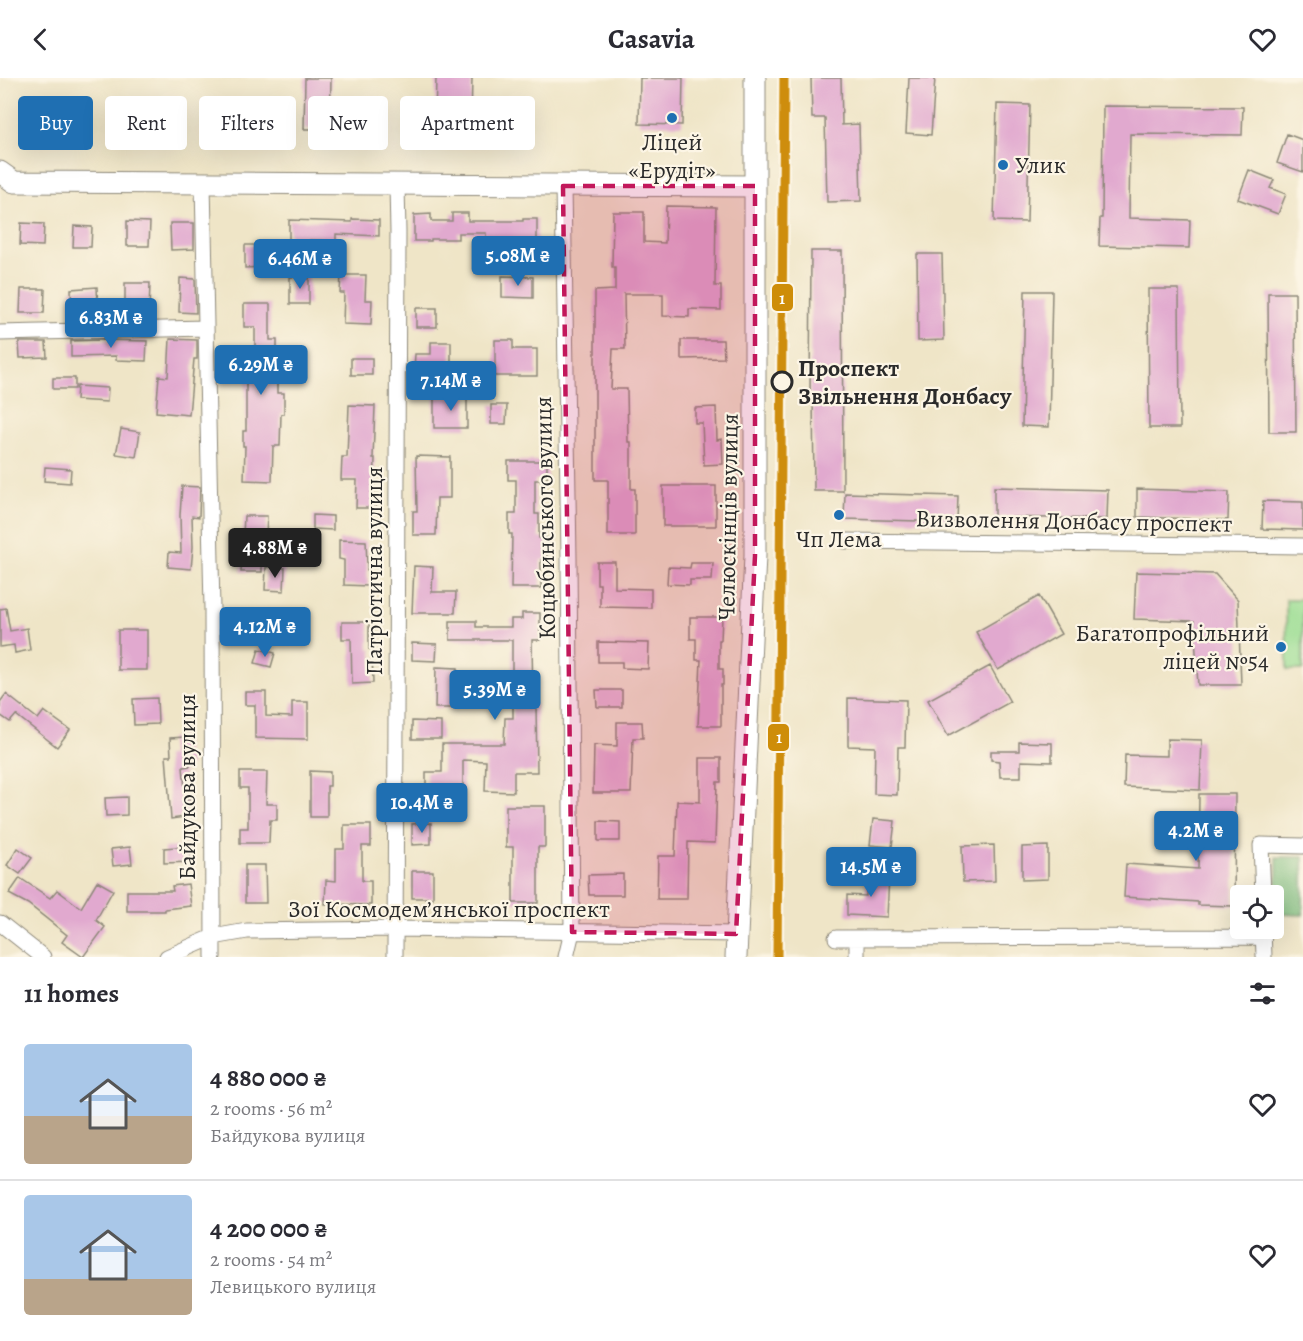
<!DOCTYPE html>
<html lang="en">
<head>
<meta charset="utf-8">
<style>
	:root { --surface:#fff; --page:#f2f2f3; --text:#2b2b33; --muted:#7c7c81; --line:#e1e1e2; --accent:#1f6fb2 }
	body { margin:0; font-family:Alegreya,serif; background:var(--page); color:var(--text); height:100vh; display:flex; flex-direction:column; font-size:22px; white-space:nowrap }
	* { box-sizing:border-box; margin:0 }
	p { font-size:20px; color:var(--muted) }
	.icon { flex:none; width:33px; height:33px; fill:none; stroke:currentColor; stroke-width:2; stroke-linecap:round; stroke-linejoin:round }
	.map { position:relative; height:879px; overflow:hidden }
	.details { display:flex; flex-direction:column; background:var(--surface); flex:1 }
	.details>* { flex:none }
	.guide { position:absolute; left:18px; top:18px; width:600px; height:54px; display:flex; gap:12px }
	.tools { position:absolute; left:1230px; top:807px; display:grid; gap:12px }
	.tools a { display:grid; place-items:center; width:54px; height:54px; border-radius:6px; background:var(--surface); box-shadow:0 6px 24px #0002; font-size:30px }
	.price { position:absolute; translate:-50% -51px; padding:0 14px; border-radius:6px; background:var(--accent); color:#fff; font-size:20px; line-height:39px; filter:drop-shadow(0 2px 3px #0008) }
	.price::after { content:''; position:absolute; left:50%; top:36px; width:18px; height:14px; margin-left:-9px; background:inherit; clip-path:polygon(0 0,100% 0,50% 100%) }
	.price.current { background:#222; color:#fff }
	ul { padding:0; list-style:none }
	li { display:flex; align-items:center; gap:18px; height:150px; padding:0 24px }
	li+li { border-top:2px solid var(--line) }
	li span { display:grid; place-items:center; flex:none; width:168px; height:120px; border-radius:6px; color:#555 }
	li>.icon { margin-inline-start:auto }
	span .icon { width:72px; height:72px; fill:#fffc; stroke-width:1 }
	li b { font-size:26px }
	h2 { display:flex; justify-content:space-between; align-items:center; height:72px; padding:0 24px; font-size:26px }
	.pill { padding:0 21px; border-radius:6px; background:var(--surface); box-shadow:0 6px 24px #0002; font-size:21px; line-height:54px }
	.pill.current { background:var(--accent); color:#fff }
	header { display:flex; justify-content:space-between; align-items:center; height:78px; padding:0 24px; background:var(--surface); font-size:27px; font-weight:700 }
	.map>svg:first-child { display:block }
</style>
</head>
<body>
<header><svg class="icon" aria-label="back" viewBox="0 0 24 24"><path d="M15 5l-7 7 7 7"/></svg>Casavia<svg class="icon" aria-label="heart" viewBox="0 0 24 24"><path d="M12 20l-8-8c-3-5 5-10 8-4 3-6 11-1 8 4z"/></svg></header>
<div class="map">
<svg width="1303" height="879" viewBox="0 0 1303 879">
	<rect width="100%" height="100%" fill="#fcf5e5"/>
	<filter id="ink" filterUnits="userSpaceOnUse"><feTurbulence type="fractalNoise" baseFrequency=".0167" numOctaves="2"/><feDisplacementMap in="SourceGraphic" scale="12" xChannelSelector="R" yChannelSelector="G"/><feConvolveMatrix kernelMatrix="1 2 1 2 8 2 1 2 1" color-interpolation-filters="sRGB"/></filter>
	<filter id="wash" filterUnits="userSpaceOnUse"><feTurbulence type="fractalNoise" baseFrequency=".008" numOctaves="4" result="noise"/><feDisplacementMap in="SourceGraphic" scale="24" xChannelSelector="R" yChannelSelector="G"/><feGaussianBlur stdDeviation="1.35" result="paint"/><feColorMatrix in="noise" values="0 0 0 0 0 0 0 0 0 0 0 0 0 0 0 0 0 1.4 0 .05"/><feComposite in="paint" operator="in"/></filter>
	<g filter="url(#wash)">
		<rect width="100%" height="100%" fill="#efe5c7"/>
		<path fill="#9dde94" stroke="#648460" stroke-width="1.5" d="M1286 521H1303V592H1287Z"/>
		<path fill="#7ebd7e" stroke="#547454" stroke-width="1.5" d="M1277 779H1303V837L1277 836Z"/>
		<g id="blocks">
			<path fill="#e1a9cf" d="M305 0H331L330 51H304Z
				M436 0H472L471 43 435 42Z
				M640 0H683L682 47 639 46Z
				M811 0H841L842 47 859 46 861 123 827 124 825 40H812Z
				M909 0H935L931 57 906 55Z
				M997 26 1030 27 1027 144 994 143Z
				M1103 28 1243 29 1242 57 1130 56 1129 140 1190 142 1189 170 1099 168 1100 140H1102Z
				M1287 56 1303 62V94L1277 85Z
				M1249 92 1274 102 1270 110 1286 116 1278 136 1238 121Z
				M666 128 716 129 715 208H721V232L689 231V239L663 238V216H624L625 271H613L611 311H627L628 364H631V411H635V457H608V402H595V213L615 212V189H612L613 134H644V164L665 165Z
				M452 135H468V143H523V141H537V165L486 167V155H458V161H431V163H414V137L431 136V143H452Z
				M352 141 379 142V158L336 156V163L310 162V168H289V142L352 144Z
				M127 143 150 144 149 168H127Z
				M21 145 44 146 43 168 20 167Z
				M170 145H194V171L171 172Z
				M74 148 92 149 91 169H73Z
				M245 167H264V189L245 190Z
				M811 173H842L843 413H814L813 317H810Z
				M917 176H942L944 262 918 263Z
				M341 197H366L365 222H372L371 247 343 246 344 215H340Z
				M502 198 533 199V220L502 219Z
				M290 199H309V226H290Z
				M180 200 195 201 196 235 179 234Z
				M125 205H150L149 234H125Z
				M97 209 98 233 72 235 71 211Z
				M21 211H45L44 235H20Z
				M1148 211H1179L1180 350H1149Z
				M1025 213H1052L1049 349 1022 348Z
				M1268 215H1295L1296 354H1269Z
				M244 226H270V262H277V315H284V336H281L280 368H273L272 403 244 402 245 368H243V353H246V299H243V270H255V249H244Z
				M416 230H437V249H416Z
				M170 261 197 262V281H194L189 337 156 334 159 298 168 299Z
				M99 262 147 263 146 283 116 282V278L71 279V263Z
				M495 262H513V271H537V298H495Z
				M681 262H723L724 280 681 281Z
				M19 264H46L47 279 20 280Z
				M431 264H451V292H414L415 276H431Z
				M351 280H372V297H351Z
				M53 300H75V311H53Z
				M77 308 108 310 107 324 76 322Z
				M434 319H467V350H434Z
				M349 327 375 328 373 380H375L374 416H377L376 430H356L357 402H341L342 379H347Z
				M491 327H507L506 346H491Z
				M716 329 717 362 722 361 723 386 704 387 702 345H695V330Z
				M121 351 140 354 136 379 116 376Z
				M416 378 450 379V420H437L436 457H413V433H417Z
				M508 383H547V402H535V436H539V460H547V482H541V510H511L512 456H509V436H516V402H508Z
				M45 389 71 391 70 405 44 403Z
				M182 408 200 409 199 439 192 438 193 469 191 491 168 489 169 474 181 475 180 437Z
				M663 408H716V448H663Z
				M994 409 1108 412 1107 441 994 439Z
				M1137 411 1229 414 1228 442 1137 439Z
				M845 415 958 418 957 444 844 441Z
				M1263 423 1303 424V452L1262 451Z
				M313 437 333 438V452L313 451Z
				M244 438H267L266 457H262V494H241Z
				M339 462 366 463 368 508 344 507V482L339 481Z
				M597 484H615V510L651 511V530L600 529V506H597Z
				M691 485H713L712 502H690V507L667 506 668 489 690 490Z
				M414 488 433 489 432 514H456L455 535H412Z
				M266 489 285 490 284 513 265 512Z
				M1136 494 1215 496 1238 522 1241 607H1198L1194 543 1134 541Z
				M1039 518 1061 556 998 592 976 554Z
				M6 530 10 553 27 550 30 572 15 575 14 567 0 569V531Z
				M522 535H540V562H532L533 626H536L537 694H514V714L485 713 486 683 463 682V732H426V694H442V666H504L505 640H513V608H497V595H512V562H450V543H476V549H511V541H522Z
				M690 539H722L721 562H719V591H723V607H721V648H698L701 582H696V561H690Z
				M342 544H369V571H372L373 605 352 606 351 561H342Z
				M118 552H147V592H118Z
				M598 564 649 565 648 591 622 590V584H598Z
				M412 565 437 566 436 583 412 582Z
				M259 571 275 575 271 589 255 585Z
				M990 588 1010 624 948 658 928 622Z
				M436 589 458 590 457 630H435Z
				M596 612H622V629H597Z
				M245 614H266V638L292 639V624H308V661L255 660V627H245Z
				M6 616 38 641 44 633 70 652 57 669 16 637 10 644 0 637V624Z
				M157 620 158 646 134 647 133 621Z
				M848 620 906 622 905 669H898L897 717 874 716 875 669 848 668Z
				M412 643 441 644V661H412Z
				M617 644H642L643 660H633L631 715H593L594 667 617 668Z
				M185 659 186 677H189L190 688 183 689 186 722 190 721 192 738 171 741 166 678H171L170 660Z
				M1167 661 1202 662 1200 712 1124 709 1125 677 1167 678Z
				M1019 664 1052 665V684L1021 683V699H1000L999 683 991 682V673H1019Z
				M700 680H721V704H717L715 765 688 764 687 821H657L658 778H675L677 723 700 724Z
				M310 693 330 694V708H327V739H310Z
				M240 694H267L266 726H277V742H270L269 765H240V750H248V710H240Z
				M1199 716H1235L1234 828 1198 827V824L1124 819 1126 786 1198 791Z
				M127 719V737L106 738 105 720Z
				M506 728H545V769H538V825H513V769H506Z
				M873 741 895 743 892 769 870 767Z
				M598 743 620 744V763H598Z
				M431 745V766L412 767V746Z
				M344 747H371V768H362V803H371V827L325 826 326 802 336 803V771H344Z
				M994 767 995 803 963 804 962 768Z
				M190 768 191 784 164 785V770Z
				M1048 768V801L1022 802V769Z
				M130 769 132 786 113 788 111 771Z
				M18 770 32 780 20 796 7 787Z
				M245 787H265L266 825H245Z
				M412 793H433V820H412Z
				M623 796V817H589L588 797Z
				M867 796 889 797 887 839 847 837V817L866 818Z
				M20 800 50 820 57 812 81 830 97 803 113 812 96 842 105 849 83 879 62 864 67 857 28 826 9 816Z
				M188 806 191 828 165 831V833H127V813H173L172 808Z"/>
		</g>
	</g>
	<g filter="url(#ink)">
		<use href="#blocks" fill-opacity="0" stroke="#8d8879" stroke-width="1.5"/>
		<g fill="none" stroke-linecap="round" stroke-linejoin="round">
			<g stroke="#8d8879" stroke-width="17">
				<path id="minor" d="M203 105 212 531 213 879
					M563 108 569 480 572 854 566 879
					M0 255 205 250
					M844 463 1303 468
					M1263 818 1261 767 1303 768
					M0 845 43 879
					M1263 850 1264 879
					M836 860 1264 859
					M857 861V879
					M167 879 213 859 247 853 395 851 736 856
					M395 879 398 154 397 107"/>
			</g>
			<g stroke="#8d8879" stroke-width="23">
				<path id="secondary" d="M0 94 14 104 755 108
					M736 879 755 478V0"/>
			</g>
			<use href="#minor" stroke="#fff" stroke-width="15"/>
			<use href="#secondary" stroke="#fff" stroke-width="21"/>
			<g stroke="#fcf5e5" stroke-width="14">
				<path id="tram-1" d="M777 879 784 0"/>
			</g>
			<use href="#tram-1" stroke="#ce8d09" stroke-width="9"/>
		</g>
	</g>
	<path fill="#c2185b" fill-opacity="0.2" stroke="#c2185b" stroke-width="4.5" stroke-dasharray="12 8" stroke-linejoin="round" d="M563 108H755V478L736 856 572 854Z"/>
	<g fill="#1f6fb2" stroke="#fcf5e5" stroke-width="2">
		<circle cx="672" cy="40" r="6"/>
		<circle cx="1003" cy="87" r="6"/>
		<circle cx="839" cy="437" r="6"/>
		<circle cx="1281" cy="569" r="6"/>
	</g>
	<circle fill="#fcf5e5" stroke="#2b2b2b" stroke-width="3" cx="782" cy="304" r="10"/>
	<g text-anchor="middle" stroke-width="4.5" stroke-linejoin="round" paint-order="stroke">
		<g font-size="24" fill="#2b2b2b" stroke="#fcf5e5">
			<text x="672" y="72">Ліцей<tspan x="672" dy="28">«Ерудіт»</tspan></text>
			<text x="1015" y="95" text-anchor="start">Улик</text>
			<text x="839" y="469">Чп Лема</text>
			<text x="1269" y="563" text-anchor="end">Багатопрофільний<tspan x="1269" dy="28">ліцей №54</tspan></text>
		</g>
		<g font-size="24" font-weight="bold" fill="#2b2b2b" stroke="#fcf5e5" text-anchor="start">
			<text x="798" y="298">Проспект<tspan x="798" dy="28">Звільнення Донбасу</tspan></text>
		</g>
		<g font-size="24" fill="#2b2b2b" stroke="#fcf5e5">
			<text transform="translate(728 439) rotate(-89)" y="8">Челюскінців вулиця</text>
			<text transform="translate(545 440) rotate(-91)" y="8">Коцюбинського вулиця</text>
			<text transform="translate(1074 443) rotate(1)" y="8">Визволення Донбасу проспект</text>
			<text transform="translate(374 493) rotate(-90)" y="8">Патріотична вулиця</text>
			<text transform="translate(187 709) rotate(-90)" y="8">Байдукова вулиця</text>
			<text x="449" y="839">Зої Космодем’янської проспект</text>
		</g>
	</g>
	<g stroke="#fcf5e5" stroke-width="2">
		<rect x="771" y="205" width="23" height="29" rx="6" fill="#ce8d09"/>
		<rect x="767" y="645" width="23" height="29" rx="6" fill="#ce8d09"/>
	</g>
	<g font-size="16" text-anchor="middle" font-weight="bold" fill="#fff">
		<text x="782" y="226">1</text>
		<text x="779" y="665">1</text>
	</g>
</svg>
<div class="tools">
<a><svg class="icon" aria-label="locate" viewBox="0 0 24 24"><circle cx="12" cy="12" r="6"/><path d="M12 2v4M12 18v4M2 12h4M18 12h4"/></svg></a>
</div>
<b class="price" style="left:518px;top:209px">5.08M ₴</b>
<b class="price" style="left:300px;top:212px">6.46M ₴</b>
<b class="price" style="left:111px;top:271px">6.83M ₴</b>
<b class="price" style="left:261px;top:318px">6.29M ₴</b>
<b class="price" style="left:451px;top:334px">7.14M ₴</b>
<b class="price current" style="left:275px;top:501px">4.88M ₴</b>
<b class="price" style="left:265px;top:580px">4.12M ₴</b>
<b class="price" style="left:495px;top:643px">5.39M ₴</b>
<b class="price" style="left:422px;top:756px">10.4M ₴</b>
<b class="price" style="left:1196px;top:784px">4.2M ₴</b>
<b class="price" style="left:871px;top:820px">14.5M ₴</b>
<div class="guide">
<a class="pill current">Buy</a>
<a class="pill">Rent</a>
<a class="pill">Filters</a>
<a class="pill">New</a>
<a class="pill">Apartment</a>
</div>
</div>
<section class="details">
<h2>11 homes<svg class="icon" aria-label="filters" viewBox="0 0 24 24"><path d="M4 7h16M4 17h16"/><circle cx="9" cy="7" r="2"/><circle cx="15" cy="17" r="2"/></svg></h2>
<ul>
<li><span style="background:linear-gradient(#a9c7e8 60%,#b9a48a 0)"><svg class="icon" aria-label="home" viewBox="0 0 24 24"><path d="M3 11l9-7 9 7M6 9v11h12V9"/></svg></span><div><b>4 880 000 ₴</b><p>2 rooms · 56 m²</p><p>Байдукова вулиця</p></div><svg class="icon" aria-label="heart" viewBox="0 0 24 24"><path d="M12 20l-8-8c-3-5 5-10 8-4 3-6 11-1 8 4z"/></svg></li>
<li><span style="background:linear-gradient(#a9c7e8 70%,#b9a48a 0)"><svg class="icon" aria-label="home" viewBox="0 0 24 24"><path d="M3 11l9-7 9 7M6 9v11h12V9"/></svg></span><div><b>4 200 000 ₴</b><p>2 rooms · 54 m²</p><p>Левицького вулиця</p></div><svg class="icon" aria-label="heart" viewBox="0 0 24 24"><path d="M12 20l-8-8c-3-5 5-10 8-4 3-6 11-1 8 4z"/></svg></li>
</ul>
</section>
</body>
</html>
